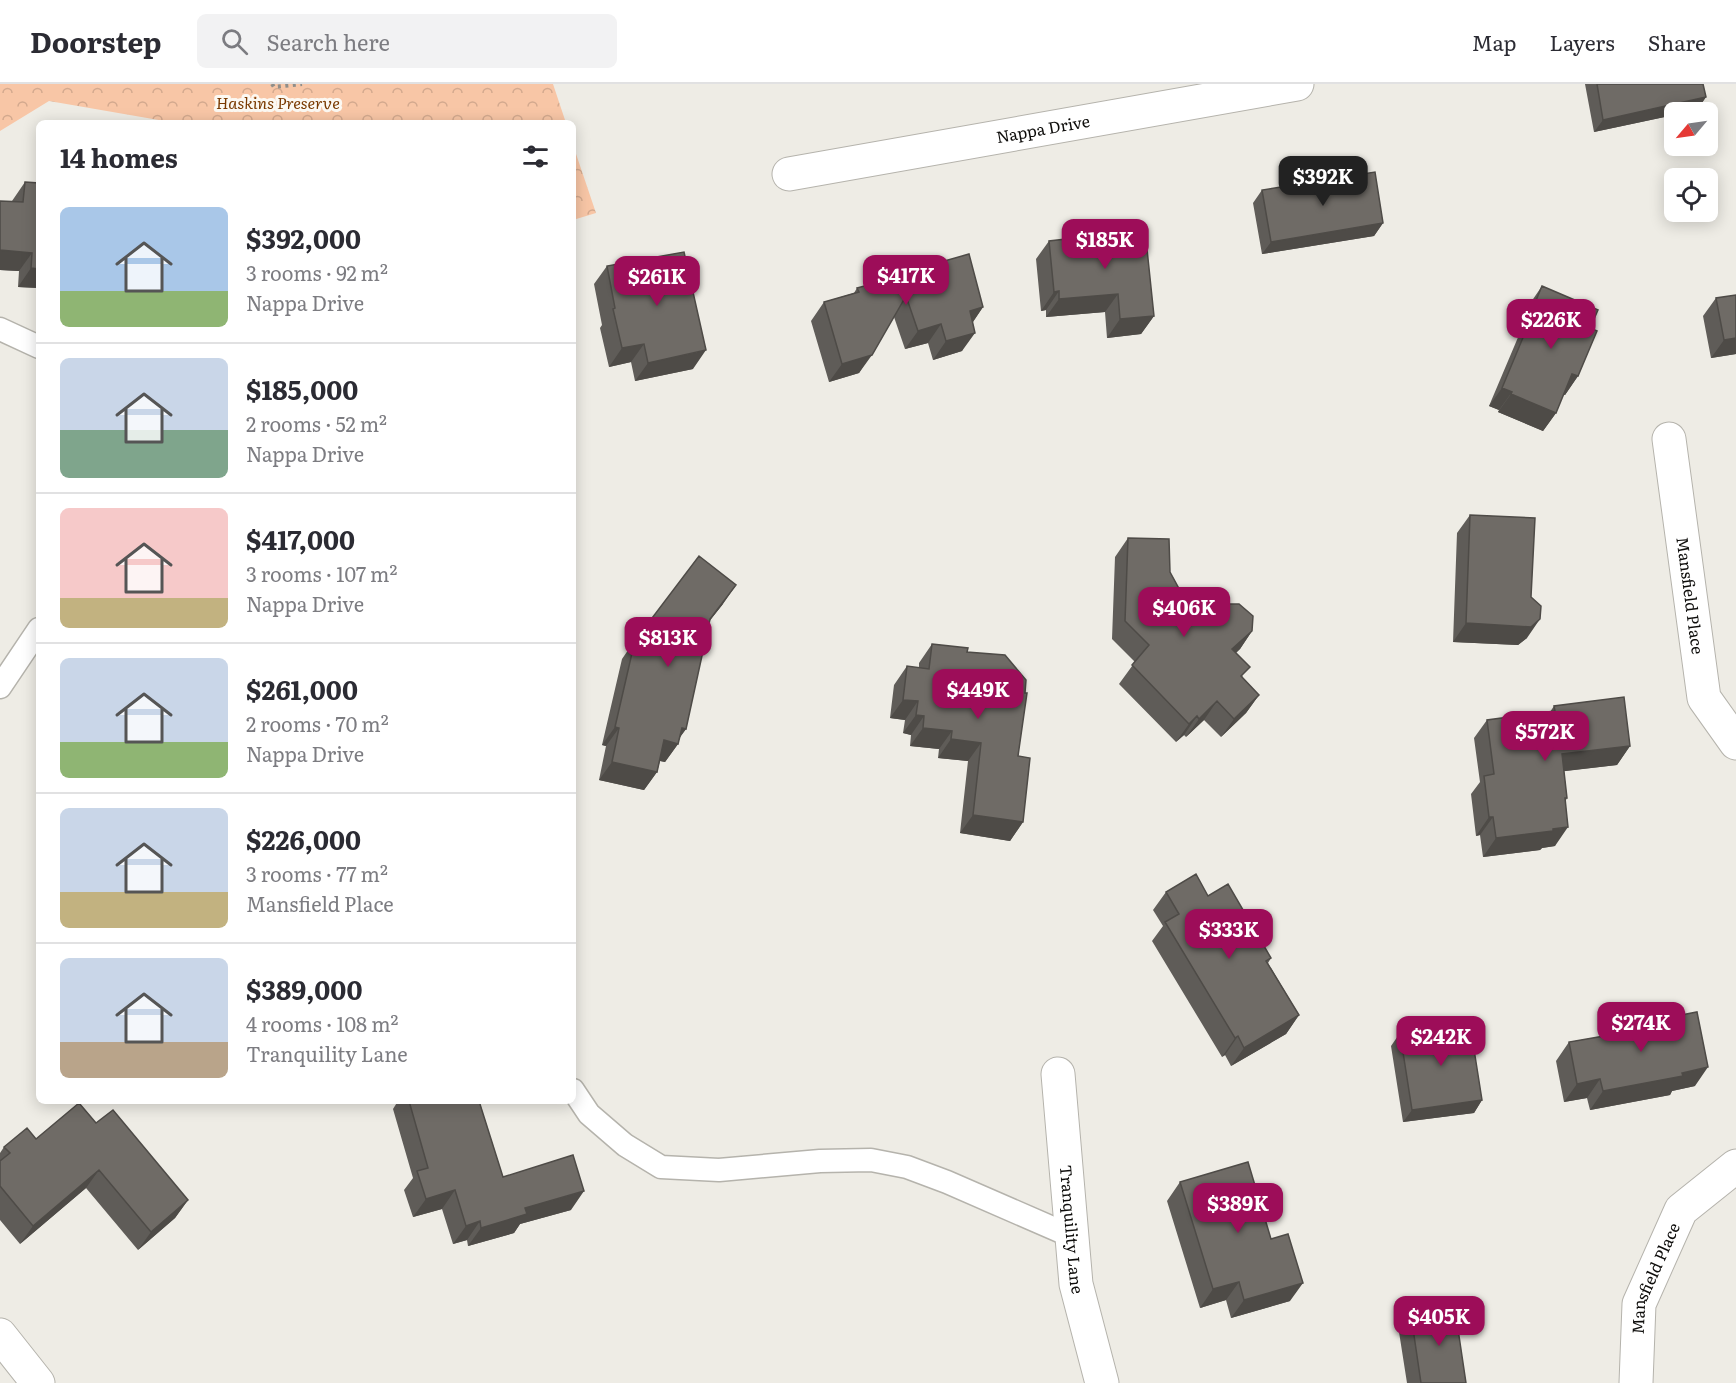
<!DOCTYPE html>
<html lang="en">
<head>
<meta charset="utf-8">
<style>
	:root { --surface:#fff; --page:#f2f2f3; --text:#2b2b33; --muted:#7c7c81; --line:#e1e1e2; --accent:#9d0d59 }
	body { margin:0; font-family:Literata,serif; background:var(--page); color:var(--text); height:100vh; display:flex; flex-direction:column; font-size:22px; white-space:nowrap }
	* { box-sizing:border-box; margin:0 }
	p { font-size:20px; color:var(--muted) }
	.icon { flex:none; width:33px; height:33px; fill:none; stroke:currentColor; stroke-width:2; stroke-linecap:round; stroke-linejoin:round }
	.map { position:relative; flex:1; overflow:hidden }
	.panel { position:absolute; left:36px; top:36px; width:540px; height:984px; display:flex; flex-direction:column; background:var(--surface); border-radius:9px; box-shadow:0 3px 15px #0003 }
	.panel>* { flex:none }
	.needle { width:39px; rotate:241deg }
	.controls { position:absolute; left:1664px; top:18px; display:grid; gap:12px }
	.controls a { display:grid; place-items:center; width:54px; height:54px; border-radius:9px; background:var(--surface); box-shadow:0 3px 15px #0003; font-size:30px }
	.price { position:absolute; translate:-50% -51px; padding:0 14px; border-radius:12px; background:var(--accent); color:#fff; font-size:20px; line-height:39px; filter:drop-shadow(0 2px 3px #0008) }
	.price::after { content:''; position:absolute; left:50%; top:36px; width:18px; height:14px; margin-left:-9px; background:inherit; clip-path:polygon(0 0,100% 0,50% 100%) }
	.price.on { background:#222; color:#fff }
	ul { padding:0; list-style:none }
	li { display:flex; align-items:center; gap:18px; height:150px; padding:0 24px }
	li+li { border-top:2px solid var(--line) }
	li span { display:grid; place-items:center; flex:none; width:168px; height:120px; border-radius:9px; color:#555 }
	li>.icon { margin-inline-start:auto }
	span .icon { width:72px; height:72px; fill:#fffc; stroke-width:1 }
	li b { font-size:26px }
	h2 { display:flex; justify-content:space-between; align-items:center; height:72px; padding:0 24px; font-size:26px }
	header { display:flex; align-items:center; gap:36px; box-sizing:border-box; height:84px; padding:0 30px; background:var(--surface); border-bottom:2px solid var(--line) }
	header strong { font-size:28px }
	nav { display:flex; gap:33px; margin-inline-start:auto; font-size:21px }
	.search { width:420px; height:54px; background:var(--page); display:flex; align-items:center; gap:15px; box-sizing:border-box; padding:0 21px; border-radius:9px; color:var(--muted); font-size:22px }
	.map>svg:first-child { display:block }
</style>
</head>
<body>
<header>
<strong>Doorstep</strong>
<div class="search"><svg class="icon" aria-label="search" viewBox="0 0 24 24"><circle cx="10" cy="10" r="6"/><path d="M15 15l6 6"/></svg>Search here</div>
<nav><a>Map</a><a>Layers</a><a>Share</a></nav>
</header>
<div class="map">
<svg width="1736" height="1299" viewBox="0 0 1736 1299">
	<defs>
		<pattern id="park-crowns" width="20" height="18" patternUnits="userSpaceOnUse" patternTransform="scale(1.5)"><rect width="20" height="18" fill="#f8c6a6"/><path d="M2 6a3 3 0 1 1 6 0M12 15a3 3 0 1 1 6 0" fill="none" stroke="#d3a98e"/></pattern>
	</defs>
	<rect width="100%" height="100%" fill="#eeece5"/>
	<path fill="url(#park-crowns)" d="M0 0H553L566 39H176L49 17 0 47Z
		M573 61 596 129 573 136Z"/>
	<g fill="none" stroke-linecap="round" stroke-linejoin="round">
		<g stroke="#b5b3ac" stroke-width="25">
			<path id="lane" d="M0 245 39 263
				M0 603 39 545
				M573 1006 589 1030 625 1061 661 1083 719 1086 820 1077 871 1076 907 1083 947 1098 1071 1152"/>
		</g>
		<g stroke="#b5b3ac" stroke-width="35">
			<g id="street">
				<path id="s1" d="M789 90 1297 0"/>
				<path id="s2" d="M1669 355 1704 614 1736 659"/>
				<path id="s3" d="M1058 990 1076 1200 1102 1299"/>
				<path d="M0 1251 38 1299"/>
				<path id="s4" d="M1636 1299 1639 1220 1681 1126 1736 1082"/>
			</g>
		</g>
		<path stroke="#908e89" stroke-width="4" stroke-dasharray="3 4.5" stroke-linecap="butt" d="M272 0 274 3 302 0"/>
		<use href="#lane" stroke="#fff" stroke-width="22"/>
		<use href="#street" stroke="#fff" stroke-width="33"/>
	</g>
	<path fill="#5f5c58" d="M1585 0H1703L1706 13 1697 26 1685 28H1674V31L1594 48Z
		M25 98 39 204 18 203 19 187 0 186V117H12Z
		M1262 106 1383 139 1374 152 1262 170 1253 119Z
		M1049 157 1154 232 1141 250 1107 254 1105 228 1046 233V226L1041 227 1036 175Z
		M607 182 693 285 635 297 631 278 609 283 600 244 602 241 594 200Z
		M902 189 983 223 973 238 962 267 933 276 928 259 905 265 894 233 859 289 829 298 811 237 824 218 854 209 857 204 900 193Z
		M1542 202 1590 244 1578 292 1565 311 1563 310 1556 329 1543 347 1498 328 1499 326 1489 322 1519 251 1517 249 1529 221Z
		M1716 214 1736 270 1711 274 1703 232Z
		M1470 431 1527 554 1518 561 1453 558 1457 449Z
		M1128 454 1170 488 1188 521 1252 547 1240 565 1236 569 1243 594 1259 611 1246 629 1221 653 1204 636 1186 653 1184 651 1176 658 1119 600 1135 578 1112 555 1115 473Z
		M723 520 709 537 686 645 679 654 678 660 665 678 660 677 657 688 644 706 599 696 606 662 602 661 622 575 635 556 636 557 646 542Z
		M932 560 967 568 1018 672 1023 738 1010 757 960 749 968 677 938 674 939 665 910 662 911 651 903 649 905 636 890 634 894 601 907 582 919 584V579Z
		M1554 622 1630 662 1617 681 1564 687 1567 714 1565 718 1555 762 1542 764 1540 766 1483 773 1480 751 1476 752 1471 710 1480 698 1474 654 1487 636 1550 628Z
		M1166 808 1208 812 1271 874 1268 879 1299 931 1286 950 1231 982 1225 971 1222 973 1152 857 1163 842 1153 826Z
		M1604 946 1695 1002 1672 1007 1670 1011 1590 1026 1587 1014 1564 1018 1556 977 1569 958 1599 953Z
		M1400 949 1482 1016 1474 1029 1403 1038 1391 962Z
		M398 1017H479L503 1093 571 1126 520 1140 514 1149 468 1162 467 1156 453 1160 442 1125 413 1133 404 1106 413 1094 393 1025Z
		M96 1039 188 1116 175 1134 138 1166 86 1104 20 1160 0 1136V1069L4 1063Z
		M1180 1098 1271 1155 1290 1217 1231 1234 1226 1216 1200 1224 1167 1117Z
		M1411 1231 1466 1299H1407L1399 1248Z"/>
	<path fill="#4e4b47" d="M1706 13 1697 26 1685 28H1674V31L1594 48 1603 36Z
		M1383 139 1374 152 1262 170 1271 158Z
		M0 166 32 169 19 187 0 186Z
		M31 184 39 185V204L18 203Z
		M1059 207 1046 226 1041 227 1054 208Z
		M1118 210 1105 228 1046 233 1059 215Z
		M983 223 970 242V227Z
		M1154 232 1141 250 1107 254 1120 235Z
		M941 240 928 259 905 265 918 247Z
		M975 249 962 267 933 276 946 257Z
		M1736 254V270L1711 274 1724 256Z
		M644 260 631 278 609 283 622 264Z
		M706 266 693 285 635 297 648 279Z
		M872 271 859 289 829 298 842 280Z
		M1572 290 1578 292 1565 311 1559 309Z
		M1502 304 1512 308 1499 326 1489 322Z
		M1511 310 1556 329 1543 347 1498 328Z
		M736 501 723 520 697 553 710 535Z
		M1540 535 1527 554 1518 561 1453 558 1466 539Z
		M1252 547 1240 565 1219 584 1232 565Z
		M1259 611 1246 629 1221 653 1234 635Z
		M903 616 918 617 905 636 890 634Z
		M1217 617 1204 636 1186 653 1199 635Z
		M916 631 924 632 911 651 903 649Z
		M1197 632 1184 651 1176 658 1189 640Z
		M615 643 619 644 606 662 602 661Z
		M682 644 686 645 676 659 678 660 665 678 651 675 664 656Z
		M923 644 952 647 939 665 910 662Z
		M951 655 981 659 968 677 938 674Z
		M1630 662 1617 681 1549 689 1562 670Z
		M612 678 657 688 644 706 599 696Z
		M973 731 1023 738 1010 757 960 749Z
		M1489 733H1493L1480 751 1476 752Z
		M1568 743 1555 762 1542 764 1540 766 1483 773 1496 754Z
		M1299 931 1286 950 1231 982 1244 964Z
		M1238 952 1225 971 1222 973 1235 954Z
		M1708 983 1695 1002 1672 1007 1670 1011 1590 1026 1603 1007Z
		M1600 995 1587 1014 1564 1018 1577 1000Z
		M1482 1016 1474 1029 1403 1038 1412 1026Z
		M99 1086 86 1104 20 1160 33 1142Z
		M455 1106 442 1125 413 1133 426 1115Z
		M584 1107 571 1126 520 1140 514 1149 468 1162 481 1144 525 1124Z
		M188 1116 175 1134 138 1166 151 1148Z
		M480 1137 467 1156 453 1160 466 1142Z
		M1239 1198 1226 1216 1200 1224 1213 1205Z
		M1303 1199 1290 1217 1231 1234 1244 1216Z"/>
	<path fill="#6f6b66" stroke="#4e4b47" stroke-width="1.5" d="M1597 0H1703L1706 13 1603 36Z
		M1375 88 1383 139 1271 158 1262 106Z
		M25 98 39 99V185L31 184 32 169 0 166V117L23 118Z
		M1145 146 1154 232 1120 235 1118 210 1059 215V207L1054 208 1049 157Z
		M684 168 706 266 648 279 644 260 622 264 613 225 615 224 607 182Z
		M969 170 983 223 970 227 975 249 946 257 941 240 918 247 906 212 872 271 842 280 824 218 859 208 857 204 902 192V189Z
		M1542 202 1598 226 1590 244 1597 247 1578 292 1572 290 1556 329 1511 310 1512 308 1502 304 1532 232 1530 231Z
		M1736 211V254L1724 256 1716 214Z
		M1470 431 1535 434 1531 513 1541 522 1540 535 1531 543 1466 539Z
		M1128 454 1169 455 1170 488 1188 521 1217 529 1226 520H1239L1253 532 1252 547 1232 565 1250 583 1241 592 1259 611 1234 635 1217 617 1199 635 1197 632 1189 640 1132 581 1149 561 1125 537Z
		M699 472 736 501 710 535 686 645 682 644 678 660 664 656 657 688 612 678 619 644 615 643 635 556 642 558 646 542Z
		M932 560 968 564 967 568 1005 571 1026 596 1025 609H1027L1018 672 1030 674 1023 738 973 731 981 659 951 655 952 647 923 644 924 632 916 631 918 617 903 616 907 582 929 585Z
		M1624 613 1630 662 1562 670 1567 714H1565L1568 743 1553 745V747L1496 754 1493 733H1489L1484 692 1494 690 1487 636 1555 627 1554 622Z
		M1196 790 1208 812 1228 800 1271 874 1266 877 1299 931 1244 964 1238 952 1235 954 1165 838 1179 830 1166 808Z
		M1697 928 1708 983 1682 989 1683 992 1603 1007 1600 995 1577 1000 1569 958 1604 952V946Z
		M1470 940 1482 1016 1412 1026 1400 949Z
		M409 1017H479L503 1093 573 1071 584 1107 525 1124 527 1130 481 1144 480 1137 466 1142 455 1106 426 1115 417 1087 428 1084Z
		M79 1019 96 1039 113 1026 188 1116 151 1148 99 1086 33 1142 0 1102V1077L10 1069 4 1063 27 1044 36 1055Z
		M1248 1078 1271 1155 1288 1150 1303 1199 1244 1216 1239 1198 1213 1205 1180 1098Z
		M1455 1225 1466 1299H1421L1411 1231Z"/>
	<g text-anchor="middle" stroke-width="6" stroke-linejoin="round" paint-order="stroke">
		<g font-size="16" font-style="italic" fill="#793900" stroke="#fcf9f3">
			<text x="278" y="25">Haskins Preserve</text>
		</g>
		<g font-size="16" fill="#0e0d0b" stroke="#fcf9f3">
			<text dy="6" stroke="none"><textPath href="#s1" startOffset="258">Nappa Drive</textPath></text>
			<text dy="6" stroke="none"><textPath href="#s2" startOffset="158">Mansfield Place</textPath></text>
			<text dy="6" stroke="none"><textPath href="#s3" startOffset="156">Tranquility Lane</textPath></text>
			<text dy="6" stroke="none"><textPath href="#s4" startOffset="108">Mansfield Place</textPath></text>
		</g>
	</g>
</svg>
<div class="controls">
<a><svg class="needle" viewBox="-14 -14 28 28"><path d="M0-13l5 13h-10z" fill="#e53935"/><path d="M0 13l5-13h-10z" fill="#7c7c81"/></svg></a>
<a><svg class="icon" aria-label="locate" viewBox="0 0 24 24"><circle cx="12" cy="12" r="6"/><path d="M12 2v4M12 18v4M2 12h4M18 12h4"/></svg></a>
</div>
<b class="price on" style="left:1323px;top:123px">$392K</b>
<b class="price" style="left:1105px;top:186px">$185K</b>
<b class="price" style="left:906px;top:222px">$417K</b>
<b class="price" style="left:657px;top:223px">$261K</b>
<b class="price" style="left:1551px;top:266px">$226K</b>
<b class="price" style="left:1184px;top:554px">$406K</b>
<b class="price" style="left:668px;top:584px">$813K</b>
<b class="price" style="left:978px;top:636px">$449K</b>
<b class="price" style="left:1545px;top:678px">$572K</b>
<b class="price" style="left:1229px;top:876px">$333K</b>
<b class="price" style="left:1641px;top:969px">$274K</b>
<b class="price" style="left:1441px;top:983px">$242K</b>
<b class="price" style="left:1238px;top:1150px">$389K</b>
<b class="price" style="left:1439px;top:1263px">$405K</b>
<section class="panel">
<h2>14 homes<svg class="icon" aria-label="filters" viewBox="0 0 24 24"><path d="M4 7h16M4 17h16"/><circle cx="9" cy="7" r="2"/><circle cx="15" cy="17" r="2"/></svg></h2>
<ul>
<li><span style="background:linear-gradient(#a9c7e8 70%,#8fb573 0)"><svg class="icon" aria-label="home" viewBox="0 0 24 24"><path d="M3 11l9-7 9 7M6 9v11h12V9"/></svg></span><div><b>$392,000</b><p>3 rooms · 92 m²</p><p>Nappa Drive</p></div></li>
<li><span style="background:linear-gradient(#c9d6e8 60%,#7fa58c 0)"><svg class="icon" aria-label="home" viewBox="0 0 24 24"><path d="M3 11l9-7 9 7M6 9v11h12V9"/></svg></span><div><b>$185,000</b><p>2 rooms · 52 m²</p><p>Nappa Drive</p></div></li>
<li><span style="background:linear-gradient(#f6c9c9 75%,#c2b280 0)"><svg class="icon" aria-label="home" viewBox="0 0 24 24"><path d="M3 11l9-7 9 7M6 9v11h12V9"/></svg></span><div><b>$417,000</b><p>3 rooms · 107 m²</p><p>Nappa Drive</p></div></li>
<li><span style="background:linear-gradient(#c9d6e8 70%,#8fb573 0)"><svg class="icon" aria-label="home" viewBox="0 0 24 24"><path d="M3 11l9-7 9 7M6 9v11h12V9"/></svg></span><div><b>$261,000</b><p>2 rooms · 70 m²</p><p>Nappa Drive</p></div></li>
<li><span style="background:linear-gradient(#c9d6e8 70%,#c2b280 0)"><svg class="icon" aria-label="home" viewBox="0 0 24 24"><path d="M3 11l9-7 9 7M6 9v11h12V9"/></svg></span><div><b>$226,000</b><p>3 rooms · 77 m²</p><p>Mansfield Place</p></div></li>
<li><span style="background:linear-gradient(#c9d6e8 70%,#b9a48a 0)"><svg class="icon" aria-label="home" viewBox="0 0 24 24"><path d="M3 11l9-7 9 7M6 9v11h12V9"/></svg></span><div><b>$389,000</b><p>4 rooms · 108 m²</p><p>Tranquility Lane</p></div></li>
</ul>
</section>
</div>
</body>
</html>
